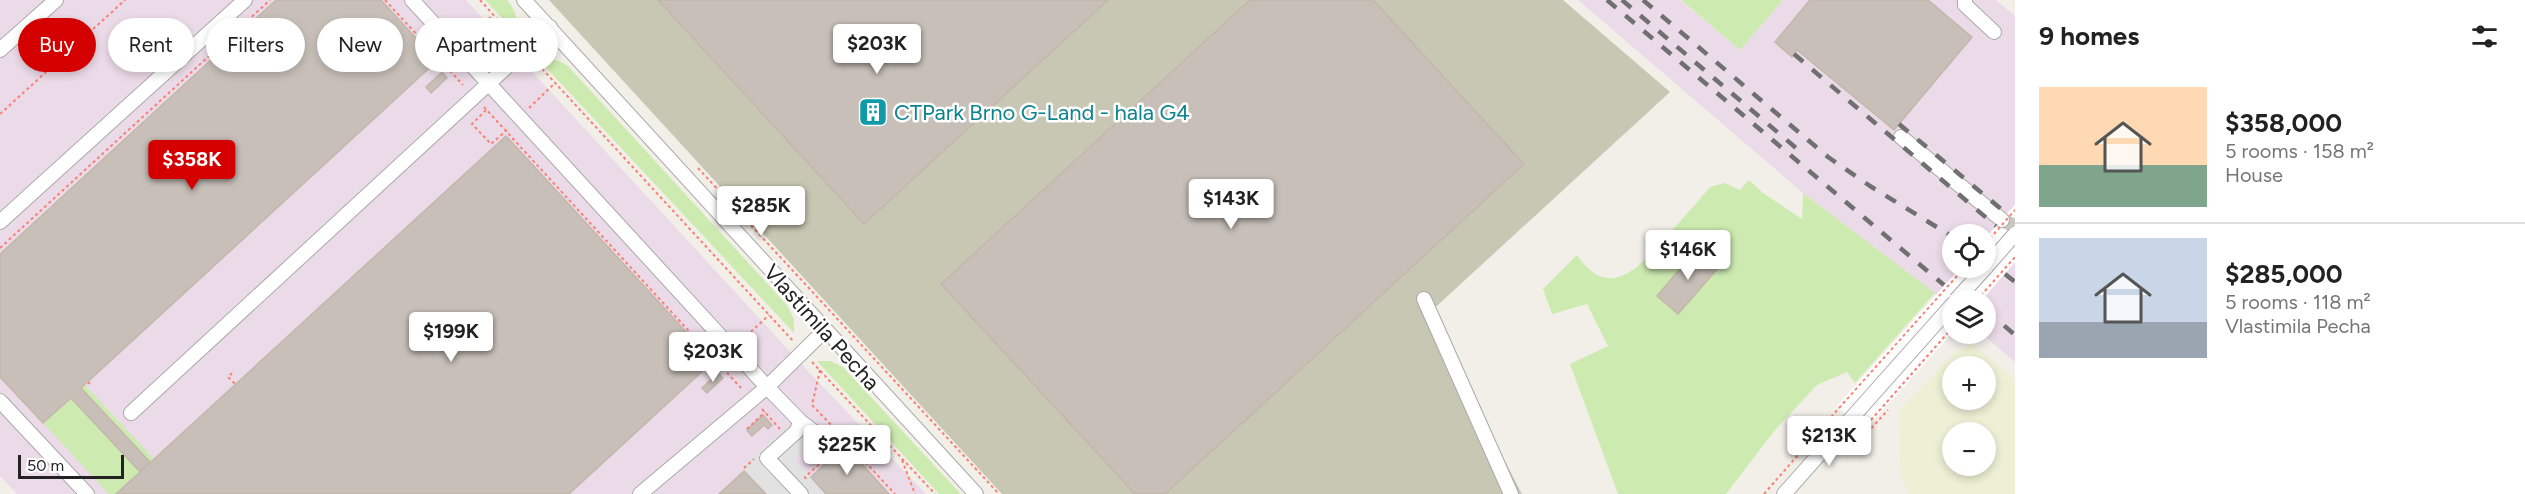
<!DOCTYPE html>
<html lang="en">
<head>
<meta charset="utf-8">
<style>
	:root { --surface:#fff; --page:#f6f6f6; --text:#222; --muted:#767676; --line:#e0e0e0; --accent:#d40000 }
	body { margin:0; font-family:Figtree,sans-serif; background:var(--page); color:var(--text); height:100vh; display:flex; flex-direction:column; font-size:22px; white-space:nowrap }
	* { box-sizing:border-box; margin:0 }
	p { font-size:20px; color:var(--muted) }
	.icon { flex:none; width:33px; height:33px; fill:none; stroke:currentColor; stroke-width:2; stroke-linecap:round; stroke-linejoin:round }
	.map { position:relative; flex:1; overflow:hidden }
	.details { display:flex; flex-direction:column; background:var(--surface); width:510px }
	.details>* { flex:none }
	.guide { position:absolute; left:18px; top:18px; width:570px; height:54px; display:flex; gap:12px }
	.fabs { position:absolute; left:1942px; top:224px; display:grid; gap:12px }
	.fabs a { display:grid; place-items:center; width:54px; height:54px; border-radius:50%; background:var(--surface); box-shadow:0 3px 9px #0003; font-size:30px }
	.scale { position:absolute; left:18px; bottom:15px; width:106px; box-sizing:border-box; padding-left:6px; border:3px solid #222; border-top:0; font-size:16px; line-height:21px; white-space:nowrap; color:#222; -webkit-text-stroke:4px #fff; paint-order:stroke }
	.price { position:absolute; translate:-50% -51px; padding:0 14px; border-radius:6px; background:#fff; color:#222; font-size:20px; line-height:39px; filter:drop-shadow(0 2px 3px #0008) }
	.price::after { content:''; position:absolute; left:50%; top:36px; width:18px; height:14px; margin-left:-9px; background:inherit; clip-path:polygon(0 0,100% 0,50% 100%) }
	.price.current { background:var(--accent); color:#fff }
	ul { padding:0; list-style:none }
	li { display:flex; align-items:center; gap:18px; height:150px; padding:0 24px }
	li+li { border-top:2px solid var(--line) }
	li span { display:grid; place-items:center; flex:none; width:168px; height:120px; border-radius:0px; color:#555 }
	li>.icon { margin-inline-start:auto }
	span .icon { width:72px; height:72px; fill:#fffc; stroke-width:1 }
	li b { font-size:26px }
	h2 { display:flex; justify-content:space-between; align-items:center; height:72px; padding:0 24px; font-size:26px }
	.tag { padding:0 21px; border-radius:27px; background:var(--surface); box-shadow:0 3px 9px #0003; font-size:21px; line-height:54px }
	.tag.current { background:var(--accent); color:#fff }
	main { display:flex; flex:1; min-height:0 }
	.map>svg:first-child { display:block }
</style>
</head>
<body>
<main>
<div class="map">
<svg width="2015" height="494" viewBox="0 0 2015 494">
	<rect width="100%" height="100%" fill="#f2efe9"/>
	<path fill="#ebdbe8" fill-rule="evenodd" d="M0 0H466L806 369 926 494H17L0 476Z
		M1578 0H1680L1740 50 1783 0H1996L2015 16V205L1987 236 2015 259V362L1981 333H1986V300H1953V308L1803 193ZM1953 234H1986V267H1953Z"/>
	<path fill="#c7c7b4" d="M549 0H1563L1670 92 1428 314 1522 494H1002Z"/>
	<path fill="#eef0d5" fill-rule="evenodd" d="M1973 344 2015 379V494H1910L1901 477 1899 411 1955 352ZM1953 366H1986V399H1953ZM1953 432H1986V465H1953Z"/>
	<path fill="#cdebb0" d="M485 0H507C516 10 518 20 517 34Z
		M1681 0H1783L1740 50Z
		M547 58 562 62 568 66 786 304 794 319V333L538 59Z
		M1749 180 1763 193 1802 219 1803 193 1935 293 1855 383 1847 372 1817 385 1775 430 1726 494H1618L1570 364 1608 346 1587 304 1552 314 1543 289 1577 255C1610 304 1641 265 1667 236 1681 220 1696 204 1710 187L1725 183 1740 190Z
		M817 361H830L843 367 961 494H939Z
		M85 385 154 459 150 462 81 388Z
		M71 398 140 472 116 494H109L43 423Z"/>
	<path fill="#e2e2e2" d="M791 424 810 443 794 459 826 494H766L741 468Z"/>
	<path fill="#fff" d="M2015 205V262L1982 300H1953V332L1864 431 1837 406 1961 267H1986V237Z"/>
	<path fill="#c7bfb8" stroke="#c4b6ab" stroke-width="1.5" d="M276 0H381L437 61 81 388 150 462 140 472 71 398 43 423 0 377V254Z
		M658 0H1108L864 224Z
		M1250 0H1373L1524 164 1165 494H1135L941 284Z
		M1810 0H1928L1972 37 1894 130 1797 50 1792 57 1775 42Z
		M442 72 447 78 431 93 426 87Z
		M506 136 713 361 694 379 569 494H116Z
		M1697 249 1719 267 1678 314 1657 296Z
		M718 373 723 378 707 393 702 388Z
		M763 415 772 425 768 429 764 425 752 436 747 430Z
		M845 445 889 494H826L811 477Z
		M744 471 766 494H719L743 472Z"/>
	<g fill="none" stroke-linecap="round" stroke-linejoin="round">
		<path stroke="#c8c6c1" stroke-width="14" stroke-dasharray="14 7" stroke-linecap="butt" d="M2002 220 2015 226"/>
		<g stroke="#a9a9a9" stroke-width="16">
			<path id="minor" d="M412 0 767 387 800 421 839 451
				M524 0 976 494
				M1965 0V5L1994 32
				M0 50 56 0
				M1901 137 2002 220
				M0 222 245 0
				M1424 299 1511 494
				M0 401 87 494
				M131 413 550 27
				M800 421 797 431 767 458 801 494
				M640 494 767 387 825 330
				M1784 494 1953 304"/>
		</g>
		<path stroke="#fa8072" stroke-width="2" stroke-dasharray="3 3" stroke-linecap="butt" d="M385 0 463 85
			M480 0 516 40
			M466 39 493 15
			M534 60 794 342
			M484 107 741 388
			M529 108 555 83
			M486 110 472 124 491 144 507 130
			M0 114 125 0
			M698 168 999 494
			M0 248 270 0
			M742 340 769 315
			M812 362 935 494
			M820 370 812 405 835 429
			M232 373 228 377 235 384
			M88 382 90 384
			M762 409 780 429
			M747 429 765 412
			M1863 429 1953 327
			M1863 431 1866 434 1888 410
			M853 449 895 494
			M902 460 915 494
			M744 468 754 459
			M806 479 805 477 826 458
			M1764 494 1839 408"/>
		<use href="#minor" stroke="#fff" stroke-width="14"/>
		<path stroke="#707070" stroke-width="4.5" stroke-dasharray="12 12" stroke-linecap="butt" d="M1607 0 1944 285
			M1622 0 1802 153
			M1643 0 1828 157 1870 186 1953 237
			M1794 54 1996 226
			M1899 124 2007 214
			M2005 274 2015 282
			M1986 310 2015 335"/>
		<g stroke="#a9a9a9" stroke-width="16" stroke-linecap="butt">
			<path id="minor-bridge" d="M1986 267 2015 234
				M1956 300 1986 267"/>
		</g>
		<path stroke="#fa8072" stroke-width="2" stroke-dasharray="3 3" stroke-linecap="butt" d="M1986 243 2015 210
			M1977 300 2015 257
			M1839 408 1965 267"/>
		<use href="#minor-bridge" stroke="#fff" stroke-width="14"/>
	</g>
	<defs>
		<g id="building-square" transform="scale(1.5)"><rect x="-9" y="-9" width="18" height="18" rx="4" fill="#0f9aa8" stroke="#fff"/><path d="M-4-6H4V6H1V3H-1V6H-4ZM-2.5-4.3h1.7v1.8h-1.7ZM.8-4.3h1.7v1.8H.8ZM-2.5-1h1.7V.8h-1.7ZM.8-1h1.7V.8H.8Z" fill="#fff"/></g>
	</defs>
	<g fill-rule="evenodd">
		<use href="#building-square" x="873" y="112"/>
	</g>
	<g text-anchor="middle" stroke-width="5" stroke-linejoin="round" paint-order="stroke">
		<g font-size="22" fill="#0d838f" stroke="#fff" text-anchor="start">
			<text x="894" y="120">CTPark Brno G-Land - hala G4</text>
		</g>
		<g font-size="22" fill="#222" stroke="#fff">
			<text transform="translate(822 327) rotate(48)" y="8">Vlastimila Pecha</text>
		</g>
	</g>
</svg>
<div class="fabs">
<a><svg class="icon" aria-label="locate" viewBox="0 0 24 24"><circle cx="12" cy="12" r="6"/><path d="M12 2v4M12 18v4M2 12h4M18 12h4"/></svg></a>
<a><svg class="icon" aria-label="layers" viewBox="0 0 24 24"><path d="M12 4l9 5-9 5-9-5zM3 14l9 5 9-5"/></svg></a>
<a>+</a>
<a>−</a>
</div>
<div class="scale">50 m</div>
<b class="price" style="left:877px;top:75px">$203K</b>
<b class="price current" style="left:192px;top:191px">$358K</b>
<b class="price" style="left:1231px;top:230px">$143K</b>
<b class="price" style="left:761px;top:237px">$285K</b>
<b class="price" style="left:1688px;top:281px">$146K</b>
<b class="price" style="left:451px;top:363px">$199K</b>
<b class="price" style="left:713px;top:383px">$203K</b>
<b class="price" style="left:1829px;top:467px">$213K</b>
<b class="price" style="left:847px;top:476px">$225K</b>
<div class="guide">
<a class="tag current">Buy</a>
<a class="tag">Rent</a>
<a class="tag">Filters</a>
<a class="tag">New</a>
<a class="tag">Apartment</a>
</div>
</div>
<section class="details">
<h2>9 homes<svg class="icon" aria-label="filters" viewBox="0 0 24 24"><path d="M4 7h16M4 17h16"/><circle cx="9" cy="7" r="2"/><circle cx="15" cy="17" r="2"/></svg></h2>
<ul>
<li><span style="background:linear-gradient(#ffd9b3 65%,#7fa58c 0)"><svg class="icon" aria-label="home" viewBox="0 0 24 24"><path d="M3 11l9-7 9 7M6 9v11h12V9"/></svg></span><div><b>$358,000</b><p>5 rooms · 158 m²</p><p>House</p></div></li>
<li><span style="background:linear-gradient(#c9d6e8 70%,#9aa5b1 0)"><svg class="icon" aria-label="home" viewBox="0 0 24 24"><path d="M3 11l9-7 9 7M6 9v11h12V9"/></svg></span><div><b>$285,000</b><p>5 rooms · 118 m²</p><p>Vlastimila Pecha</p></div></li>
</ul>
</section>
</main>
</body>
</html>
